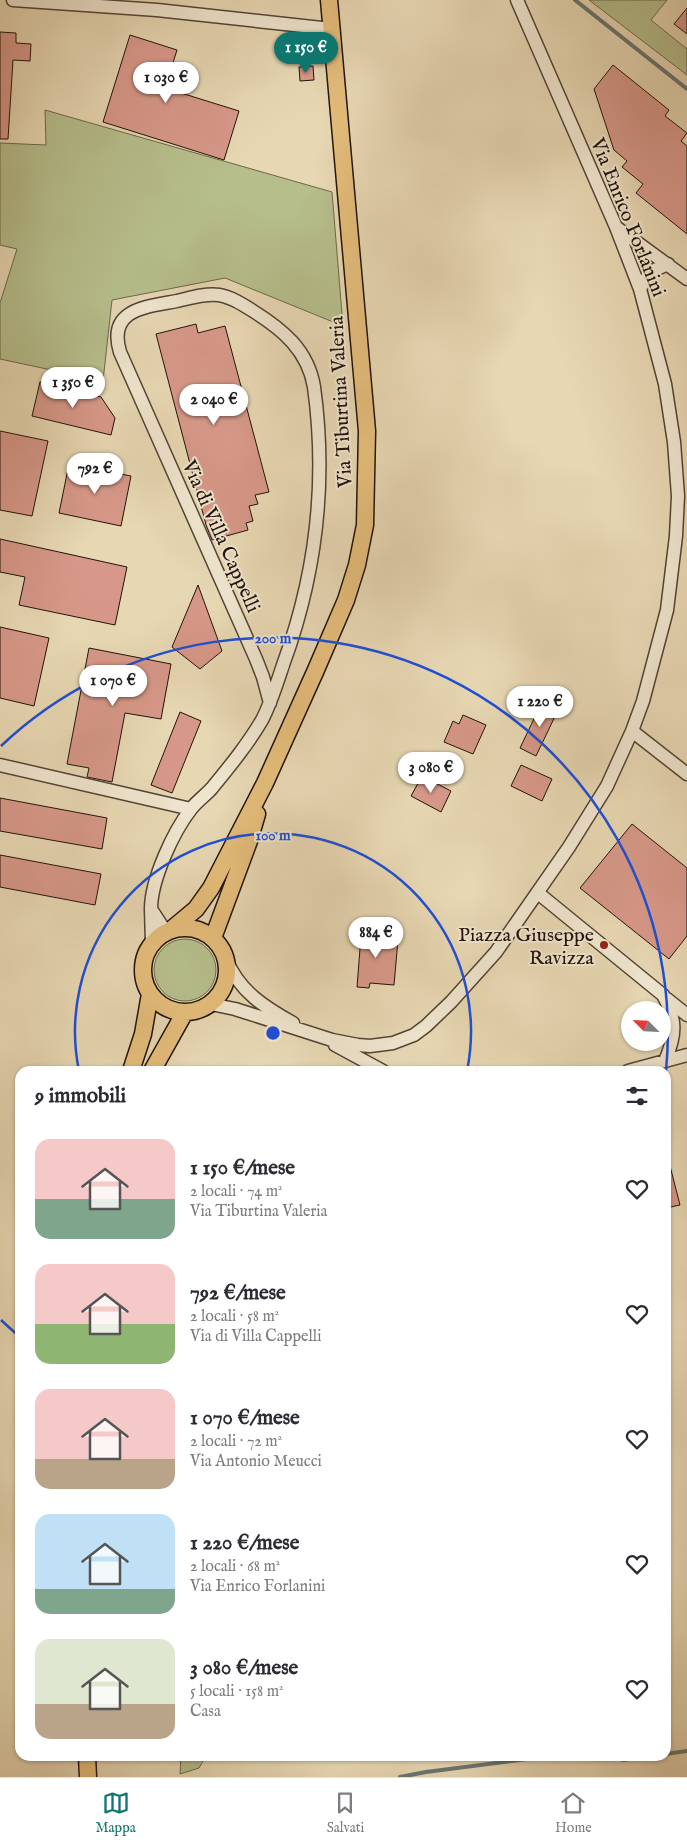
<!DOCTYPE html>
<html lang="it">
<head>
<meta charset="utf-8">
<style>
	:root { --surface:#fff; --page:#f7f7f7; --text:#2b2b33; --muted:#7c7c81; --line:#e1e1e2; --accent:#0f766e }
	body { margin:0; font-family:"IM FELL English",serif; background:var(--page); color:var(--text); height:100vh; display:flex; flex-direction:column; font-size:19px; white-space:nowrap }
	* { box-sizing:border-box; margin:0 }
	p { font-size:16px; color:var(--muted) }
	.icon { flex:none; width:28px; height:28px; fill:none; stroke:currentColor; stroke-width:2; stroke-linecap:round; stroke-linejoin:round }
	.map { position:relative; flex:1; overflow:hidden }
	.panel { position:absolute; left:15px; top:1066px; width:656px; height:695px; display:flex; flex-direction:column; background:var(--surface); border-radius:15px; box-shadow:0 1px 4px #0004 }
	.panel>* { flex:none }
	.needle { width:32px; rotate:294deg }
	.buttons { position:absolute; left:621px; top:1001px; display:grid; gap:10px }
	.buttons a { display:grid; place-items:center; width:50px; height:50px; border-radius:50%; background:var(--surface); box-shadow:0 1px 4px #0004; font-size:25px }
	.price { position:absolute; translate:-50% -42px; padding:0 11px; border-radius:18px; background:#fff; color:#222; font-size:16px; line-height:32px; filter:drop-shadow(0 1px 2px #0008) }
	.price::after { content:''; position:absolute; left:50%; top:30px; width:15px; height:11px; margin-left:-8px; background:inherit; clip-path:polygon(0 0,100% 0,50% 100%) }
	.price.current { background:var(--accent); color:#fff }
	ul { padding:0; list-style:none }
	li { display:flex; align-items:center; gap:15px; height:125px; padding:0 20px }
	li span { display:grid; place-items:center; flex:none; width:140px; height:100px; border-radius:15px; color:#555 }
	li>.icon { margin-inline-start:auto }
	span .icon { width:60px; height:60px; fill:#fffc; stroke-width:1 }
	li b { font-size:21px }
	h2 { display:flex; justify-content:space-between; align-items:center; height:60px; padding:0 20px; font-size:21px }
	.tab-bar { display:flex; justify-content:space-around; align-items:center; height:70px; border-top:1px solid var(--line); background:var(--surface); font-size:14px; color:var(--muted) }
	.tab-bar a { display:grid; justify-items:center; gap:2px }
	.tab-bar .current { color:var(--accent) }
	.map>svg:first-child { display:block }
</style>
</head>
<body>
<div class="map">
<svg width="687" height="1777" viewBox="0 0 687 1777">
	<rect width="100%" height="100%" fill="#e7d7b3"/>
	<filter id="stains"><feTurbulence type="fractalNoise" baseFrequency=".004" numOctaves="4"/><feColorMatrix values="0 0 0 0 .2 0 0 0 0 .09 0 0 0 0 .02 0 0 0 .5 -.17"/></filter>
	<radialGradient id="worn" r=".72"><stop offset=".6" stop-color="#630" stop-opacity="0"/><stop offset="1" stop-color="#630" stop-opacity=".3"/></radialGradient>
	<path fill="#b6be8c" stroke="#6c684b" d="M589 0H667L651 20 687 49V75Z
		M45 110 332 192 343 326 225 278 112 300 103 381 0 359V303L17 249 0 245V143L46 145Z
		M154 970a31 31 0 1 1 62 0a31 31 0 1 1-62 0Z
		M181 1756H206L199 1768 180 1774Z"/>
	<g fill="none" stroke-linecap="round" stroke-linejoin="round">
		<path stroke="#697671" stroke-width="4" d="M575 0 687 89
			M666 1754 687 1751
			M617 1756 623 1760 648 1756
			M400 1777 426 1772 550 1756"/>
	</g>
	<path fill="#d79889" stroke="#21130a" d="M687 8V34L674 24Z
		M0 32 16 33V43L31 44 30 61 13 60 8 139H0Z
		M130 35 177 50 165 88 239 111 224 160 103 122Z
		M613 65 669 110 665 116 687 133 681 141 687 146V234L636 193 643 184 622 167 627 161 614 150 594 89Z
		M313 66 314 80 300 81 299 67Z
		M196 324 198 333 225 326 269 492 255 495 258 504 249 506 253 521 246 523 248 530 212 540 206 525 156 334Z
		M40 382 101 397 115 418 111 435 32 416Z
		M0 431 48 441 32 516 0 510Z
		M69 464 131 476 121 526 59 513Z
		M0 539 127 567 115 625 19 605 25 577 0 572Z
		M198 585 222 651 200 669 172 647Z
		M0 627 49 638 34 706 0 698Z
		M89 648 171 664 161 719 125 713 112 782 87 777 89 768 67 764Z
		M543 700 559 708 536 756 520 748Z
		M180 712 201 721 172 793 151 785Z
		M463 715 486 725 473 754 444 742 453 721 459 724Z
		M521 765 552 779 542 801 511 786Z
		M422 776 451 791 441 812 411 796Z
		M0 798 107 818 102 849 0 831Z
		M632 824 687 868V936L669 959 580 888Z
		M0 855 101 874 95 905 0 887Z
		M362 923 375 924 374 937 398 940 394 985 370 983 369 988 357 987Z
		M670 1166 680 1205 666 1208V1167Z"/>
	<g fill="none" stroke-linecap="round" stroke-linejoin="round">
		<g stroke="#524434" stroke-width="15">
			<path id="minor" d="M13 0 157 10 331 29
				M616 227 687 279
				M640 289 650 272 668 264
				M632 731 687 774
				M0 765 191 809
				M538 893 663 995C677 1020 676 1035 665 1061
				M151 909C151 880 173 832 191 809 197 801 206 795 212 788 230 766 248 744 262 720 271 703 277 683 283 665 316 575 327 481 314 387 308 350 282 329 253 311 242 304 231 297 219 295 205 293 190 298 177 301 146 307 107 309 120 352L256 659 263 677 270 703
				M152 943 151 909 166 932
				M226 959C239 991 264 1007 293 1023
				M667 999 687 1015
				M211 1004 235 1009 332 1040 358 1045 370 1046 393 1043 414 1035 426 1026 451 1002 496 952 569 847 607 786 632 731 643 701 667 610 676 536 678 496 674 442 665 384 640 289 616 227 517 0
				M335 1045 383 1071
				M628 1071 687 1055"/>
		</g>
		<g stroke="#21130a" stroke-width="19">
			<path id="major" d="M143 970a42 42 0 1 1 84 0a42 42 0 1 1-84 0Z
				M172 929 196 909 211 888 265 783 315 672 346 600 357 565 365 525 367 431 329 0
				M213 938 249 841 257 814
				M131 1071 143 1034 150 994
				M152 1071 185 1012
				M87 1756 88 1777"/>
		</g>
		<use href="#minor" stroke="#efe5ce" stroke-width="12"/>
		<use href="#major" stroke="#e4bc7a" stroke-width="16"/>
	</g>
	<g fill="none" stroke="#1d4ed8" stroke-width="2.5">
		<path d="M79 1071A198 198 0 1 1 467 1071"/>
		<path d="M19 1336A395 395 0 0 1 1 1320M1 746A395 395 0 0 1 666 1071"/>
	</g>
	<circle fill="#8f2418" stroke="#efe5ce" stroke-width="2" cx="604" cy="945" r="5"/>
	<g text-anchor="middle" stroke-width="4" stroke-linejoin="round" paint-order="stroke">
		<g font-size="20" fill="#21130a" stroke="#efe5ce">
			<text transform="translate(629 217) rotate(68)" y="7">Via Enrico Forlanini</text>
			<text transform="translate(340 402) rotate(-93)" y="7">Via Tiburtina Valeria</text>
			<text transform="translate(222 536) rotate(66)" y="7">Via di Villa Cappelli</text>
		</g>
		<g font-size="20" fill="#21130a" stroke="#efe5ce" text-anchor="end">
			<text x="594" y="941">Piazza Giuseppe<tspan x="594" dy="23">Ravizza</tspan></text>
		</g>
	</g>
	<circle cx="273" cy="1033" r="8" fill="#1d4ed8" stroke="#efe5ce" stroke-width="2.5"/>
	<g font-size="15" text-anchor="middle" font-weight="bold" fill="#1d4ed8" stroke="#efe5ce" stroke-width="4" stroke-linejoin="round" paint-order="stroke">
		<text x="273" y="643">200 m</text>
		<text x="273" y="840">100 m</text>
	</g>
	<rect width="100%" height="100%" filter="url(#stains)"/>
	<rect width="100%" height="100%" fill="url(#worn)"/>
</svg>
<div class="buttons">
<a><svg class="needle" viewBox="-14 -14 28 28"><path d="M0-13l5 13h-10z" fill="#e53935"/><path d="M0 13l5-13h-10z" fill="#7c7c81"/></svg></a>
</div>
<b class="price current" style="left:306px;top:74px">1 150 €</b>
<b class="price" style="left:166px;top:104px">1 030 €</b>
<b class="price" style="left:73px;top:409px">1 350 €</b>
<b class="price" style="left:214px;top:426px">2 040 €</b>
<b class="price" style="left:95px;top:495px">792 €</b>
<b class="price" style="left:113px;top:707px">1 070 €</b>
<b class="price" style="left:540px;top:728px">1 220 €</b>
<b class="price" style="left:431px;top:794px">3 080 €</b>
<b class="price" style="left:376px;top:959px">884 €</b>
<section class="panel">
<h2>9 immobili<svg class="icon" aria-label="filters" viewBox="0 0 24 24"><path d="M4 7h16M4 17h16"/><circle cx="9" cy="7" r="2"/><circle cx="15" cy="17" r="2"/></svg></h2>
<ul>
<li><span style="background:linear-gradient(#f6c9c9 60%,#7fa58c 0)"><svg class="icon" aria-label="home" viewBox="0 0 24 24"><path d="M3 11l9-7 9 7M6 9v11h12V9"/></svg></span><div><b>1 150 €/mese</b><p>2 locali · 74 m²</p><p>Via Tiburtina Valeria</p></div><svg class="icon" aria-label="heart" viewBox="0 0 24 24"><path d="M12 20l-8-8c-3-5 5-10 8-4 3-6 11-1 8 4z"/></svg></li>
<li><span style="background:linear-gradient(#f6c9c9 60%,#8fb573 0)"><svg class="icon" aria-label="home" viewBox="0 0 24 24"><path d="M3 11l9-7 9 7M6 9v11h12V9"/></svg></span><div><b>792 €/mese</b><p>2 locali · 58 m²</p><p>Via di Villa Cappelli</p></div><svg class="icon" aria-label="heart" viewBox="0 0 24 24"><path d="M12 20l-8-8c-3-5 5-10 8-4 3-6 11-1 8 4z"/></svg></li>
<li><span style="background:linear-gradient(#f6c9c9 70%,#b9a48a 0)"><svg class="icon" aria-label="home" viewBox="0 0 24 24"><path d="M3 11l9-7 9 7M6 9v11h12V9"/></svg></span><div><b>1 070 €/mese</b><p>2 locali · 72 m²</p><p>Via Antonio Meucci</p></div><svg class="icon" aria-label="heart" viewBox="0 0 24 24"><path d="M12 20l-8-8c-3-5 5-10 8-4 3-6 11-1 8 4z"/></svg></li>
<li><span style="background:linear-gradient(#bfe0f5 75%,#7fa58c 0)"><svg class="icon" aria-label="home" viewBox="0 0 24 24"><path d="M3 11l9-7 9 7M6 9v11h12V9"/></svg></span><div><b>1 220 €/mese</b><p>2 locali · 68 m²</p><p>Via Enrico Forlanini</p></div><svg class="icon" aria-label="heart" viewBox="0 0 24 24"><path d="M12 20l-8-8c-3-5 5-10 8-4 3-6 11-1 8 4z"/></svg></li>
<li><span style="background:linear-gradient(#dfe7d0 65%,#b9a48a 0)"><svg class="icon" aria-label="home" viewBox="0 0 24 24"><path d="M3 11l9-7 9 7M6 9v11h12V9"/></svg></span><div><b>3 080 €/mese</b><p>5 locali · 158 m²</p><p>Casa</p></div><svg class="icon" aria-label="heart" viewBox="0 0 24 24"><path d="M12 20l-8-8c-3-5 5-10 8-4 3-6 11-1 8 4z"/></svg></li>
</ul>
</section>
</div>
<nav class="tab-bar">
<a class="current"><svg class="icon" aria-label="map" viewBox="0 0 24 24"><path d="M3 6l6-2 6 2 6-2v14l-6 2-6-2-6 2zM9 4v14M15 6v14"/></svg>Mappa</a>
<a><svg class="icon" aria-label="saved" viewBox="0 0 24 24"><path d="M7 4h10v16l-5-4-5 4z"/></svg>Salvati</a>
<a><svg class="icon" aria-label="home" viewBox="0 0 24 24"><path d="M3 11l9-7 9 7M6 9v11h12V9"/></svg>Home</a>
</nav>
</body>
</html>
